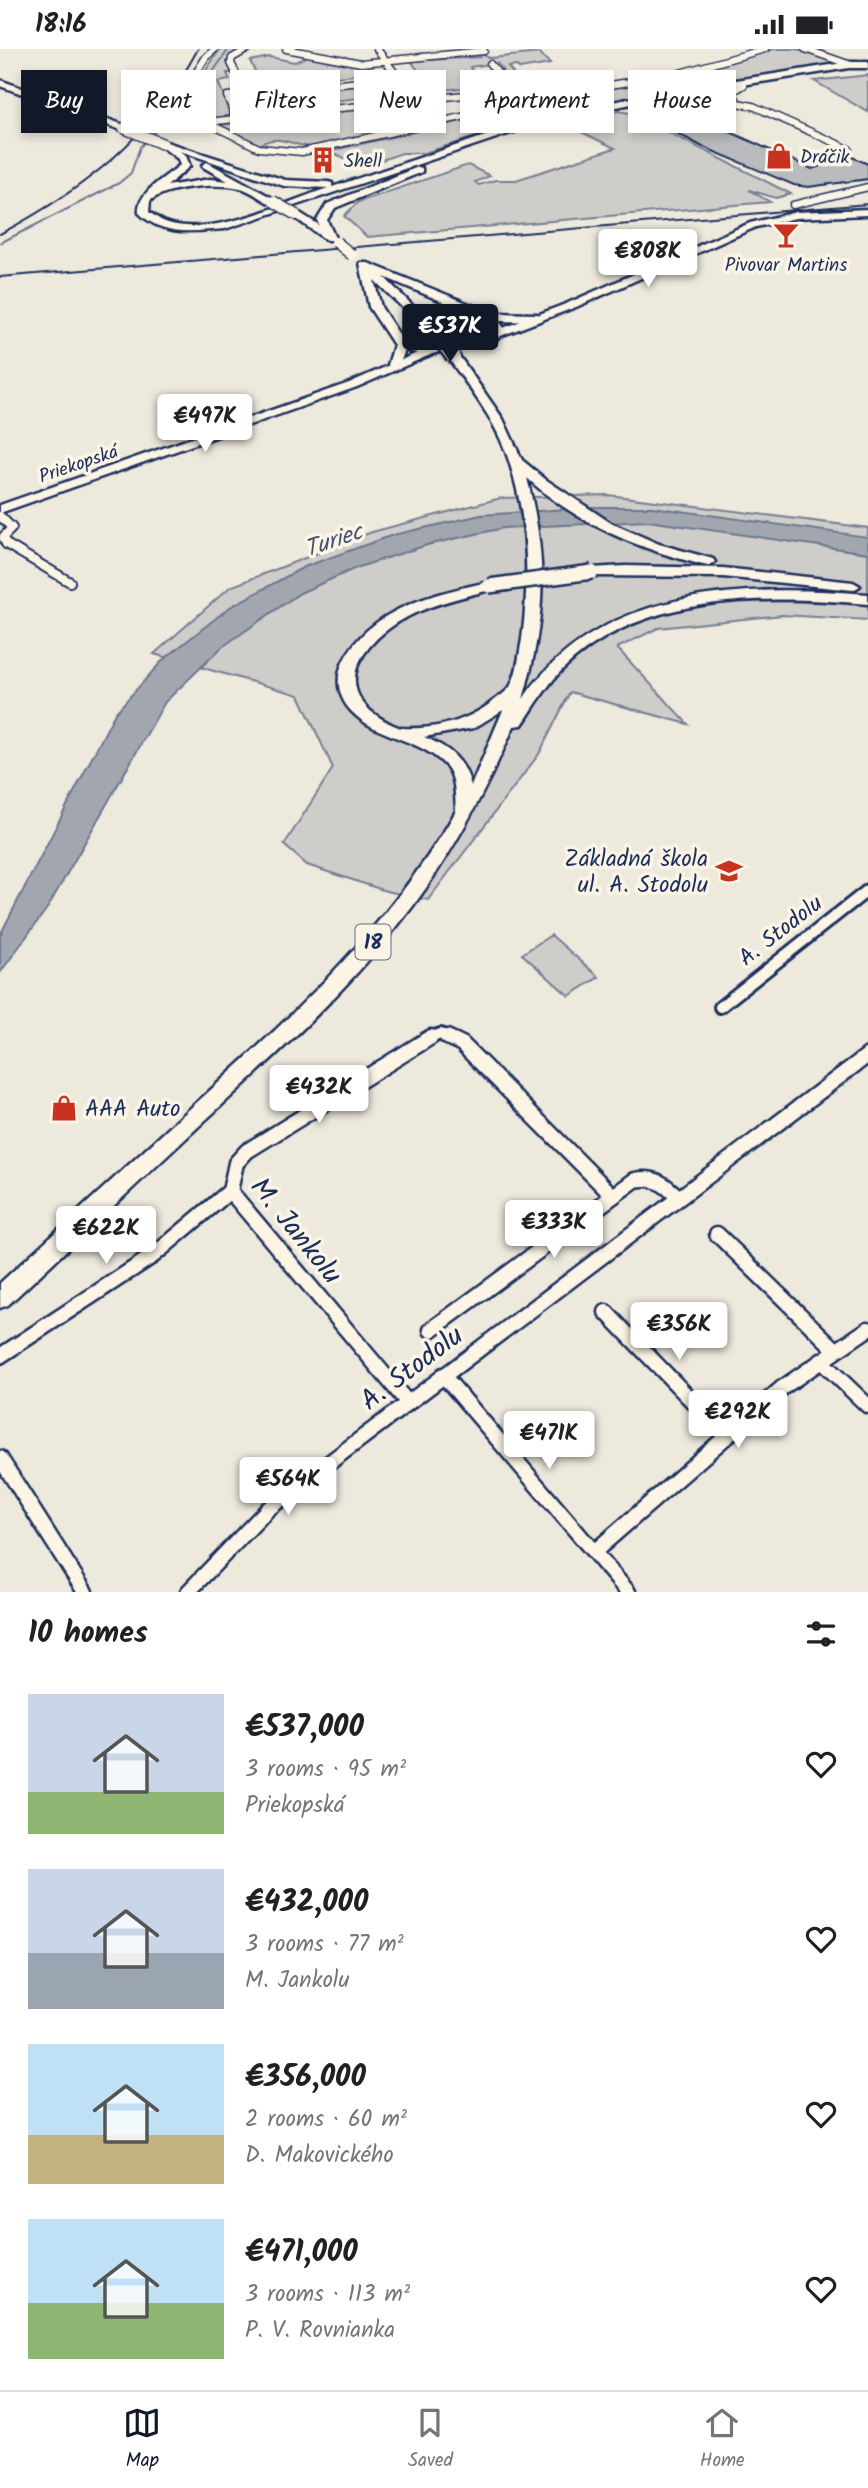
<!DOCTYPE html>
<html lang="en">
<head>
<meta charset="utf-8">
<style>
	:root { --surface:#fff; --page:#f2f2f2; --text:#202124; --muted:#757577; --line:#e0e0e0; --accent:#111827 }
	body { margin:0; font-family:Kalam,sans-serif; background:var(--page); color:var(--text); height:100vh; display:flex; flex-direction:column; font-size:26px; white-space:nowrap }
	* { box-sizing:border-box; margin:0 }
	p { font-size:23px; color:var(--muted) }
	.icon { flex:none; width:38px; height:38px; fill:none; stroke:currentColor; stroke-width:2; stroke-linecap:round; stroke-linejoin:round }
	.map { position:relative; height:1543px; overflow:hidden }
	.drawer { display:flex; flex-direction:column; background:var(--surface); flex:1 }
	.drawer>* { flex:none }
	.hud { position:absolute; left:21px; top:21px; width:826px; height:63px; display:flex; gap:14px }
	.price { position:absolute; translate:-50% -60px; padding:0 16px; border-radius:7px; background:#fff; color:#222; font-size:23px; line-height:46px; filter:drop-shadow(0 2px 4px #0008) }
	.price::after { content:''; position:absolute; left:50%; top:42px; width:21px; height:16px; margin-left:-10px; background:inherit; clip-path:polygon(0 0,100% 0,50% 100%) }
	.price.on { background:var(--accent); color:#fff }
	ul { padding:0; list-style:none }
	li { display:flex; align-items:center; gap:21px; height:175px; padding:0 28px }
	li span { display:grid; place-items:center; flex:none; width:196px; height:140px; border-radius:0px; color:#555 }
	li>.icon { margin-inline-start:auto }
	span .icon { width:84px; height:84px; fill:#fffc; stroke-width:1 }
	li b { font-size:30px }
	h2 { display:flex; justify-content:space-between; align-items:center; height:84px; padding:0 28px; font-size:30px }
	.pill { padding:0 24px; border-radius:0px; background:var(--surface); box-shadow:0 4px 10px #0003; font-size:24px; line-height:63px }
	.pill.on { background:var(--accent); color:#fff }
	.status { display:flex; justify-content:space-between; align-items:center; height:49px; padding:0 35px; background:var(--surface); direction:ltr }
	.status svg { height:19px; fill:currentColor }
	.menu { display:flex; justify-content:space-around; align-items:center; height:98px; border-top:2px solid var(--line); background:var(--surface); font-size:19px; color:var(--muted) }
	.menu a { display:grid; justify-items:center; gap:4px }
	.menu .on { color:var(--accent) }
	.map>svg:first-child { display:block }
</style>
</head>
<body>
<div class="status"><b>18:16</b><svg viewBox="0 0 49 12"><path d="M0 12V9h3v3zM5 12V6h3v6zM10 12V3h3v9zM15 12V0h3v12zM26 1h20v11H26zM47 4h2v5h-2z"/></svg></div>
<div class="map">
<svg width="868" height="1543" viewBox="0 0 868 1543">
	<rect width="100%" height="100%" fill="#eee9dd"/>
	<filter id="ink" filterUnits="userSpaceOnUse"><feTurbulence type="fractalNoise" baseFrequency=".0143" numOctaves="2"/><feDisplacementMap in="SourceGraphic" scale="14" xChannelSelector="R" yChannelSelector="G"/><feConvolveMatrix kernelMatrix="1 2 1 2 8 2 1 2 1" color-interpolation-filters="sRGB"/></filter>
	<g filter="url(#ink)">
		<path fill="#cfcdca" stroke="#757e94" stroke-width="2" d="M220 0H239L227 12 232 24H227L230 31 218 33 233 68C214 70 197 70 186 52Z
			M774 0H796L837 11V15L724 31 695 24Z
			M478 4 490 9 540 4 550 15 520 20 517 17 508 18 522 36H517L508 26 503 27 499 22 503 21 497 14 470 18 484 37 421 43 417 38 429 36 411 12 480 8Z
			M309 6 340 14 369 16 374 24 262 36 250 12 269 8 295 13Z
			M868 26V63L814 32Z
			M675 28 689 30 697 36 539 68 424 104H402L379 112 346 110 330 102 607 39Z
			M358 37 362 44 395 41 398 45 293 56 294 59 253 64 254 67 241 66 238 58 269 59 266 50 273 49 271 45Z
			M355 61 363 75 418 69 422 74C392 81 341 97 313 98 294 98 278 83 260 96L218 76Z
			M618 62 630 64 791 145 776 149 749 141 770 153 367 188 344 167 358 153 468 116 490 127 475 133 479 136 495 131H516L615 99 573 79V74Z
			M608 446 868 479V571L782 566 658 579 617 599 688 675 570 643 539 705 428 851 386 842 307 816 284 796 333 719 299 646 154 605 230 538 372 483 501 449Z
			M551 886 599 928 569 947 522 905Z"/>
		<path fill="#a2a7af" stroke="#6c778f" stroke-width="2" d="M594 458H652L868 488V504L648 472 503 479 427 496 356 519 300 544 222 598 165 653 48 858 0 924V886L115 664 163 611 230 558 304 518 393 486 481 466Z"/>
		<g fill="none" stroke-linecap="round" stroke-linejoin="round">
			<path stroke="#6c778f" stroke-width="2" d="M0 194 119 134 131 124 140 98 157 80 191 54 229 0"/>
		</g>
		<path fill="#babbbe" stroke="#1b2f5e" stroke-width="2" d="M703 53 724 57 707 62 713 65 706 67 716 71 708 73 812 120 850 107 868 115V130L808 138 794 136 701 97 648 69Z"/>
		<g fill="none" stroke-linecap="round" stroke-linejoin="round">
			<g stroke="#1b2f5e" stroke-width="9">
				<path id="street-far3" d="M215 0 206 8 178 53 181 61 259 99 302 103 598 38 673 26 765 0
					M286 0 361 14 484 2
					M377 0 433 75
					M805 0 851 16
					M490 15 512 41
					M682 26 722 35
					M246 45 231 14 232 9 248 0
					M692 45 753 57 849 100
					M736 50 729 45 744 36
					M236 70 227 47 397 29
					M207 73 512 41
					M793 156 868 138"/>
			</g>
			<g stroke="#1b2f5e" stroke-width="12">
				<path id="street-far2" d="M0 467 12 479 3 488 6 495 70 533"/>
			</g>
			<g stroke="#1b2f5e" stroke-width="16">
				<path id="street-far1" d="M720 958 868 841
					M425 990 441 985 451 990"/>
			</g>
			<g stroke="#1b2f5e" stroke-width="19">
				<path id="street" d="M447 988 462 995 613 1147
					M717 1185 836 1301
					M606 1263 727 1388
					M431 1281 635 1131C655 1127 665 1135 679 1149
					M0 1307 154 1206 230 1142
					M821 1312 868 1357
					M443 1326 628 1543
					M408 1354 230 1142 236 1114 247 1102 431 988
					M0 1409 85 1543
					M594 1503 782 1339 868 1280
					M188 1543 268 1460 868 1006"/>
			</g>
			<g stroke="#1b2f5e" stroke-width="5">
				<path id="secondary" d="M868 160V166L796 169 756 178 576 258 498 288 432 305 357 338 0 464V456L349 334 424 301 490 284 568 254 750 174 796 163Z"/>
			</g>
			<g stroke="#1b2f5e" stroke-width="5">
				<path id="primary" d="M849 13H868V19H849L655 50 541 74 225 180C194 182 163 188 139 164 136 144 166 128 180 116L178 110 158 95 163 92 285 131 328 133 332 134V138L539 69 655 44ZM180 102 284 137 328 139C284 154 214 188 168 174 161 172 155 167 149 163L150 152C167 137 218 134 240 139 250 141 261 150 269 154L278 152 207 113 202 116 203 118 228 132 210 130 167 137 190 117 186 107Z
					M0 31 127 77 129 79 121 81 0 37Z
					M418 118 422 119V123L335 159 327 171 335 189 334 191H326L291 166 300 164 319 176 317 171 327 155Z
					M360 214H368L492 264 537 265 543 269 537 273 499 272 504 279 498 289H490L488 286 492 279 486 271 384 228 443 287 445 290 439 294 374 231 381 258 404 293 434 303 428 307 405 301 398 319H390L388 316 394 296 369 258Z
					M449 304H457L503 370 522 411 545 430 611 474 659 495 713 510 715 513 708 517C641 501 578 476 527 429 548 511 546 570 523 650 600 537 745 535 868 545V555C766 546 642 543 563 620 547 636 535 657 522 676L514 677C486 741 455 801 413 857 350 940 274 1008 198 1078 135 1137 71 1197 8 1256L0 1259V1234C61 1178 123 1121 184 1065 286 973 387 882 456 762 455 747 456 727 445 716 419 689 377 689 352 663 338 649 335 630 343 613 370 559 435 544 489 533L496 537 494 540C447 552 394 562 364 605 346 631 356 655 382 670 387 673 396 678 402 679 436 681 469 672 496 650 501 646 508 642 511 636 518 622 519 605 522 590 530 529 528 470 509 412 497 373 470 340 447 307ZM503 661 471 737C465 711 448 698 424 688L474 679Z
					M625 517 723 519 853 533 860 537 853 541 723 528 592 527 585 523 592 519Z"/>
			</g>
			<use href="#street-far3" stroke="#fcf5e5" stroke-width="6"/>
			<use href="#street-far2" stroke="#fcf5e5" stroke-width="8"/>
			<use href="#street-far1" stroke="#fcf5e5" stroke-width="10"/>
			<use href="#street" stroke="#fcf5e5" stroke-width="14"/>
			<use href="#secondary" fill="#fcf5e5" fill-rule="evenodd"/>
			<use href="#primary" fill="#fcf5e5" fill-rule="evenodd"/>
			<path stroke="#1b2f5e" stroke-width="2" d="M0 185C88 138 150 89 198 0
				M0 228 868 155"/>
			<g stroke="#1b2f5e" stroke-width="13" stroke-linecap="butt">
				<path id="primary-bridge-far1" d="M124 79 163 95
					M273 152 296 166
					M336 193 352 206"/>
			</g>
			<g stroke="#1b2f5e" stroke-width="18" stroke-linecap="butt">
				<path id="primary-bridge" d="M439 290 453 307
					M489 537 592 523"/>
			</g>
			<use href="#primary-bridge-far1" stroke="#fcf5e5" stroke-width="10"/>
			<use href="#primary-bridge" stroke="#fcf5e5" stroke-width="13"/>
		</g>
	</g>
	<defs>
		<g id="shop-bare" transform="scale(2.1)"><path d="M-5-2.5h2.3a2.7 3.5 0 0 1 5.4 0H5L5.5 6h-11ZM-1.5-2.5h3a1.5 2.3 0 0 0-3 0Z" fill="#c8321e" stroke="#fcf5e5" stroke-width="2.5" paint-order="stroke"/></g>
		<g id="building-bare" transform="scale(2.1)"><path d="M-4-6H4V6H1V3H-1V6H-4ZM-2.5-4.3h1.7v1.8h-1.7ZM.8-4.3h1.7v1.8H.8ZM-2.5-1h1.7V.8h-1.7ZM.8-1h1.7V.8H.8Z" fill="#c8321e" stroke="#fcf5e5" stroke-width="2.5" paint-order="stroke"/></g>
		<g id="bar-bare" transform="scale(2.1)"><path d="M-6-5H6L.8 .8V4.5H3.5V6h-7V4.5H-.8V.8Z" fill="#c8321e" stroke="#fcf5e5" stroke-width="2.5" paint-order="stroke"/></g>
		<g id="school-bare" transform="scale(2.1)"><path d="M0-5L7-2L0 1L-7-2ZM-4 1L0 2.5L4 1V4Q0 6-4 4Z" fill="#c8321e" stroke="#fcf5e5" stroke-width="2.5" paint-order="stroke"/></g>
	</defs>
	<g fill-rule="evenodd">
		<use href="#shop-bare" x="779" y="107"/>
		<use href="#building-bare" x="323" y="111"/>
		<use href="#bar-bare" x="786" y="186"/>
		<use href="#school-bare" x="729" y="822"/>
		<use href="#shop-bare" x="64" y="1059"/>
	</g>
	<g text-anchor="middle" stroke-width="7" stroke-linejoin="round" paint-order="stroke">
		<g font-size="19" fill="#1b2f5e" stroke="#fcf5e5" text-anchor="start">
			<text x="800" y="114">Dráčik</text>
			<text x="344" y="118">Shell</text>
			<text x="786" y="222" text-anchor="middle">Pivovar Martins</text>
		</g>
		<g font-size="19" fill="#1b2f5e" stroke="#fcf5e5">
			<text transform="translate(78 414) rotate(-19)" y="7">Priekopská</text>
		</g>
		<rect fill="#fcf5e5" stroke="#5e6a86" stroke-width="2" x="355.5" y="875.5" width="35" height="35" rx="5"/>
		<g font-size="21" font-weight="bold" fill="#1b2f5e">
			<text x="373" y="900">18</text>
		</g>
		<g font-size="23" fill="#1b2f5e" stroke="#fcf5e5" text-anchor="end">
			<text x="708" y="817">Základná škola<tspan x="708" dy="26">ul. A. Stodolu</tspan></text>
			<text x="85" y="1067" text-anchor="start">AAA Auto</text>
		</g>
		<g font-size="23" fill="#1b2f5e" stroke="#fcf5e5">
			<text transform="translate(780 881) rotate(-38)" y="8">A. Stodolu</text>
		</g>
		<g font-size="24" font-style="italic" fill="#445376" stroke="#fcf5e5">
			<text transform="translate(333 491) rotate(-19)" y="8">Turiec</text>
		</g>
		<g font-size="28" fill="#1b2f5e" stroke="#fcf5e5">
			<text transform="translate(297 1181) rotate(51)" y="10">M. Jankolu</text>
			<text transform="translate(411 1318) rotate(-37)" y="10">A. Stodolu</text>
		</g>
	</g>
</svg>
<b class="price" style="left:648px;top:240px">€808K</b>
<b class="price on" style="left:450px;top:315px">€537K</b>
<b class="price" style="left:205px;top:405px">€497K</b>
<b class="price" style="left:319px;top:1076px">€432K</b>
<b class="price" style="left:554px;top:1211px">€333K</b>
<b class="price" style="left:106px;top:1217px">€622K</b>
<b class="price" style="left:679px;top:1313px">€356K</b>
<b class="price" style="left:738px;top:1401px">€292K</b>
<b class="price" style="left:549px;top:1422px">€471K</b>
<b class="price" style="left:288px;top:1468px">€564K</b>
<div class="hud">
<a class="pill on">Buy</a>
<a class="pill">Rent</a>
<a class="pill">Filters</a>
<a class="pill">New</a>
<a class="pill">Apartment</a>
<a class="pill">House</a>
</div>
</div>
<section class="drawer">
<h2>10 homes<svg class="icon" aria-label="filters" viewBox="0 0 24 24"><path d="M4 7h16M4 17h16"/><circle cx="9" cy="7" r="2"/><circle cx="15" cy="17" r="2"/></svg></h2>
<ul>
<li><span style="background:linear-gradient(#c9d6e8 70%,#8fb573 0)"><svg class="icon" aria-label="home" viewBox="0 0 24 24"><path d="M3 11l9-7 9 7M6 9v11h12V9"/></svg></span><div><b>€537,000</b><p>3 rooms · 95 m²</p><p>Priekopská</p></div><svg class="icon" aria-label="heart" viewBox="0 0 24 24"><path d="M12 20l-8-8c-3-5 5-10 8-4 3-6 11-1 8 4z"/></svg></li>
<li><span style="background:linear-gradient(#c9d6e8 60%,#9aa5b1 0)"><svg class="icon" aria-label="home" viewBox="0 0 24 24"><path d="M3 11l9-7 9 7M6 9v11h12V9"/></svg></span><div><b>€432,000</b><p>3 rooms · 77 m²</p><p>M. Jankolu</p></div><svg class="icon" aria-label="heart" viewBox="0 0 24 24"><path d="M12 20l-8-8c-3-5 5-10 8-4 3-6 11-1 8 4z"/></svg></li>
<li><span style="background:linear-gradient(#bfe0f5 65%,#c2b280 0)"><svg class="icon" aria-label="home" viewBox="0 0 24 24"><path d="M3 11l9-7 9 7M6 9v11h12V9"/></svg></span><div><b>€356,000</b><p>2 rooms · 60 m²</p><p>D. Makovického</p></div><svg class="icon" aria-label="heart" viewBox="0 0 24 24"><path d="M12 20l-8-8c-3-5 5-10 8-4 3-6 11-1 8 4z"/></svg></li>
<li><span style="background:linear-gradient(#bfe0f5 60%,#8fb573 0)"><svg class="icon" aria-label="home" viewBox="0 0 24 24"><path d="M3 11l9-7 9 7M6 9v11h12V9"/></svg></span><div><b>€471,000</b><p>3 rooms · 113 m²</p><p>P. V. Rovnianka</p></div><svg class="icon" aria-label="heart" viewBox="0 0 24 24"><path d="M12 20l-8-8c-3-5 5-10 8-4 3-6 11-1 8 4z"/></svg></li>
</ul>
</section>
<nav class="menu">
<a class="on"><svg class="icon" aria-label="map" viewBox="0 0 24 24"><path d="M3 6l6-2 6 2 6-2v14l-6 2-6-2-6 2zM9 4v14M15 6v14"/></svg>Map</a>
<a><svg class="icon" aria-label="saved" viewBox="0 0 24 24"><path d="M7 4h10v16l-5-4-5 4z"/></svg>Saved</a>
<a><svg class="icon" aria-label="home" viewBox="0 0 24 24"><path d="M3 11l9-7 9 7M6 9v11h12V9"/></svg>Home</a>
</nav>
</body>
</html>
